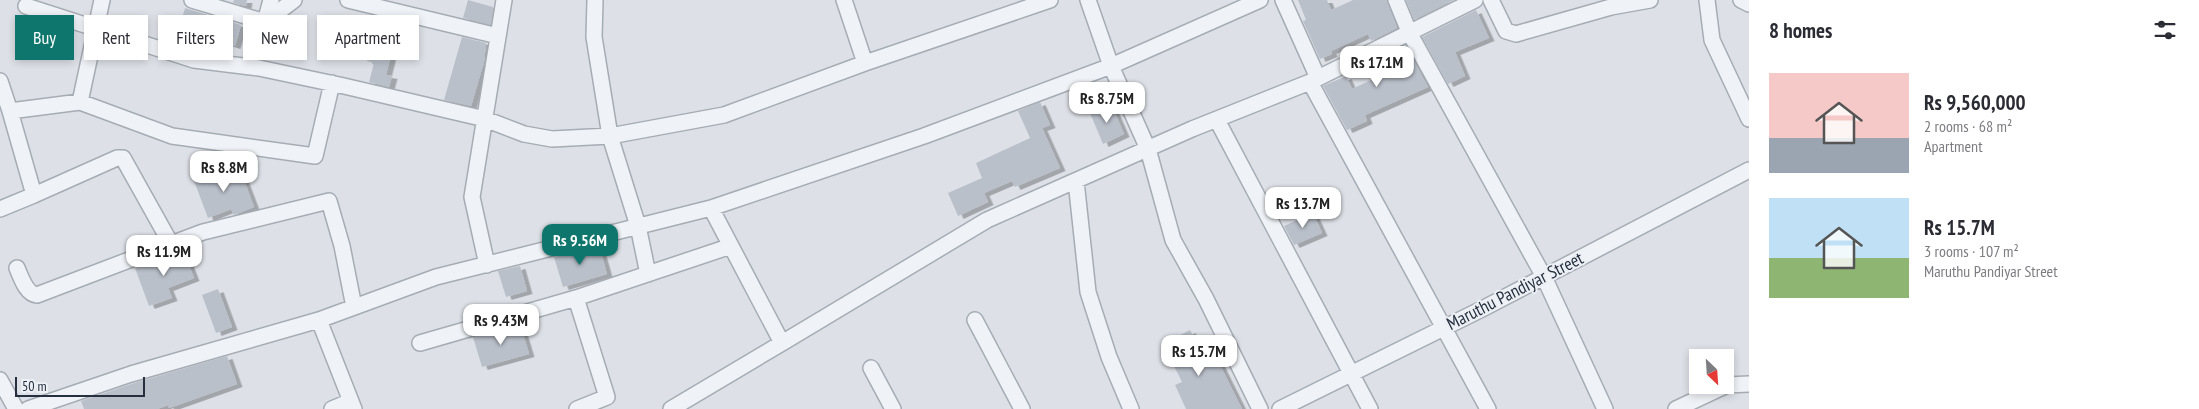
<!DOCTYPE html>
<html lang="en">
<head>
<meta charset="utf-8">
<style>
	:root { --surface:#fff; --page:#f7f7f7; --text:#2b2b33; --muted:#7c7c81; --accent:#0f766e }
	body { margin:0; font-family:"PT Sans Narrow",sans-serif; background:var(--page); color:var(--text); height:100vh; display:flex; flex-direction:column; font-size:19px; white-space:nowrap }
	* { box-sizing:border-box; margin:0 }
	p { font-size:16px; color:var(--muted) }
	.icon { flex:none; width:28px; height:28px; fill:none; stroke:currentColor; stroke-width:2; stroke-linecap:round; stroke-linejoin:round }
	.map { position:relative; flex:1; overflow:hidden }
	.side { display:flex; flex-direction:column; background:var(--surface); width:450px }
	.side>* { flex:none }
	.banner { position:absolute; left:15px; top:15px; width:475px; height:45px; display:flex; gap:10px }
	.needle { width:32px; rotate:155deg }
	.buttons { position:absolute; left:1689px; top:349px; display:grid; gap:10px }
	.buttons a { display:grid; place-items:center; width:45px; height:45px; border-radius:0px; background:var(--surface); box-shadow:0 2px 8px #0003; font-size:25px }
	.scale { position:absolute; left:15px; bottom:12px; width:130px; box-sizing:border-box; padding-left:5px; border:2px solid #252f3e; border-top:0; font-size:14px; line-height:18px; white-space:nowrap; color:#252f3e; -webkit-text-stroke:4px #ecf0f5; paint-order:stroke }
	.price { position:absolute; translate:-50% -42px; padding:0 11px; border-radius:10px; background:#fff; color:#222; font-size:16px; line-height:32px; filter:drop-shadow(0 1px 2px #0008) }
	.price::after { content:''; position:absolute; left:50%; top:30px; width:15px; height:11px; margin-left:-8px; background:inherit; clip-path:polygon(0 0,100% 0,50% 100%) }
	.price.selected { background:var(--accent); color:#fff }
	ul { padding:0; list-style:none }
	li { display:flex; align-items:center; gap:15px; height:125px; padding:0 20px }
	li span { display:grid; place-items:center; flex:none; width:140px; height:100px; border-radius:0px; color:#555 }
	li>.icon { margin-inline-start:auto }
	span .icon { width:60px; height:60px; fill:#fffc; stroke-width:1 }
	li b { font-size:21px }
	h2 { display:flex; justify-content:space-between; align-items:center; height:60px; padding:0 20px; font-size:21px }
	.pill { padding:0 18px; border-radius:0px; background:var(--surface); box-shadow:0 2px 8px #0003; font-size:18px; line-height:45px }
	.pill.selected { background:var(--accent); color:#fff }
	main { display:flex; flex:1; min-height:0 }
	.map>svg:first-child { display:block }
</style>
</head>
<body>
<main>
<div class="map">
<svg width="1749" height="409" viewBox="0 0 1749 409">
	<defs>
		<filter id="shadow"><feDropShadow dx="5.5" dy="3" stdDeviation="0" flood-color="#0004"/></filter>
	</defs>
	<rect width="100%" height="100%" fill="#dde1e7"/>
	<path fill="#bac0ca" filter="url(#shadow)" d="M234 0H247L246 6 233 3Z
		M468 0 493 7 491 25 463 18Z
		M1298 0H1327L1331 10 1353 0H1387L1397 28 1371 41 1368 34 1331 51 1332 54 1320 59 1303 21 1306 20Z
		M1406 0H1454L1414 20Z
		M185 8 241 25 235 46 199 35 200 33 179 28Z
		M1476 10 1489 38 1455 52 1465 76 1448 84 1422 37Z
		M379 17 397 22 395 31H397L386 75 392 76 389 87 369 82 374 63 367 61Z
		M462 37 486 43 484 62 471 106 444 100Z
		M1405 45 1428 87 1365 115 1367 121 1347 130 1323 86 1346 76 1352 89 1384 74 1377 59Z
		M1040 102 1050 125 1042 128 1060 168 1015 187 1012 181 984 193 988 202 958 216 948 193 982 178 976 163 1030 138 1018 111Z
		M1111 104 1124 134 1103 144 1090 113Z
		M239 167 254 207 234 215 231 209 208 218 194 181Z
		M1313 213 1322 233 1294 245 1284 226Z
		M599 246 607 274 563 287 554 257Z
		M183 250 194 278 168 288 172 298 149 306 135 268Z
		M520 266 527 291 506 297 498 271Z
		M218 289 232 327 216 333 202 295Z
		M520 324 529 354 482 367 473 337Z
		M1190 330 1208 365 1218 361 1242 409H1186L1175 385 1182 382 1163 344Z
		M227 356 237 384 189 401 169 408 168 405 157 409H84L81 401 134 383Z"/>
	<g fill="none" stroke-linecap="round" stroke-linejoin="round">
		<g stroke="#a6acb4" stroke-width="18">
			<path id="minor" d="M192 0 265 22 271 0
				M348 0 498 36
				M595 0 594 37 610 136 638 226 648 274
				M844 0 865 63 1050 0
				M1088 0 1111 66 1148 149 1173 240 1206 299 1260 409
				M1283 0 1318 78
				M1396 0 1410 34 1544 277 1605 409
				M1475 0 1310 82 1488 409
				M1491 0 1506 31 1516 34 1611 7 1650 0
				M1707 0 1712 40 1749 119
				M1741 0 1749 4
				M26 6 194 60 259 68 344 86 485 119 524 134 552 139 610 136 724 115 865 63
				M265 22 294 0
				M0 81 10 111
				M332 83 315 156 172 136 80 102 10 111 34 195 117 158H123L171 244 203 232 329 201 342 246 354 307
				M80 102 102 0
				M1217 120 1370 409
				M1076 181 1088 292 1109 357 1131 409
				M711 208 924 136 1111 66 1260 0
				M0 209 34 195
				M487 265 472 197 504 0
				M17 268C21 277 26 294 37 295L171 244
				M319 320 354 409
				M975 320 1022 409
				M420 343 576 298
				M871 368 893 409
				M0 380 16 409
				M28 409 131 374 319 320 436 277 711 208 782 343 987 220 1192 129 1310 82
				M332 409 351 401
				M577 409 607 397 576 298 731 246
				M671 409 782 343
				M1280 409 1484 308 1749 170
				M1676 409 1727 385 1749 384"/>
		</g>
		<use href="#minor" stroke="#eff2f6" stroke-width="15"/>
	</g>
	<g text-anchor="middle" stroke-width="4" stroke-linejoin="round" paint-order="stroke">
		<g font-size="18" fill="#252f3e" stroke="#ecf0f5">
			<text transform="translate(1515 291) rotate(-27)" y="6">Maruthu Pandiyar Street</text>
		</g>
	</g>
</svg>
<div class="buttons">
<a><svg class="needle" viewBox="-14 -14 28 28"><path d="M0-13l5 13h-10z" fill="#e53935"/><path d="M0 13l5-13h-10z" fill="#7c7c81"/></svg></a>
</div>
<div class="scale">50 m</div>
<b class="price" style="left:1377px;top:88px">Rs 17.1M</b>
<b class="price" style="left:1107px;top:124px">Rs 8.75M</b>
<b class="price" style="left:224px;top:193px">Rs 8.8M</b>
<b class="price" style="left:1303px;top:229px">Rs 13.7M</b>
<b class="price selected" style="left:580px;top:266px">Rs 9.56M</b>
<b class="price" style="left:164px;top:277px">Rs 11.9M</b>
<b class="price" style="left:501px;top:346px">Rs 9.43M</b>
<b class="price" style="left:1199px;top:377px">Rs 15.7M</b>
<div class="banner">
<a class="pill selected">Buy</a>
<a class="pill">Rent</a>
<a class="pill">Filters</a>
<a class="pill">New</a>
<a class="pill">Apartment</a>
</div>
</div>
<section class="side">
<h2>8 homes<svg class="icon" aria-label="filters" viewBox="0 0 24 24"><path d="M4 7h16M4 17h16"/><circle cx="9" cy="7" r="2"/><circle cx="15" cy="17" r="2"/></svg></h2>
<ul>
<li><span style="background:linear-gradient(#f6c9c9 65%,#9aa5b1 0)"><svg class="icon" aria-label="home" viewBox="0 0 24 24"><path d="M3 11l9-7 9 7M6 9v11h12V9"/></svg></span><div><b>Rs 9,560,000</b><p>2 rooms · 68 m²</p><p>Apartment</p></div></li>
<li><span style="background:linear-gradient(#bfe0f5 60%,#8fb573 0)"><svg class="icon" aria-label="home" viewBox="0 0 24 24"><path d="M3 11l9-7 9 7M6 9v11h12V9"/></svg></span><div><b>Rs 15.7M</b><p>3 rooms · 107 m²</p><p>Maruthu Pandiyar Street</p></div></li>
</ul>
</section>
</main>
</body>
</html>
